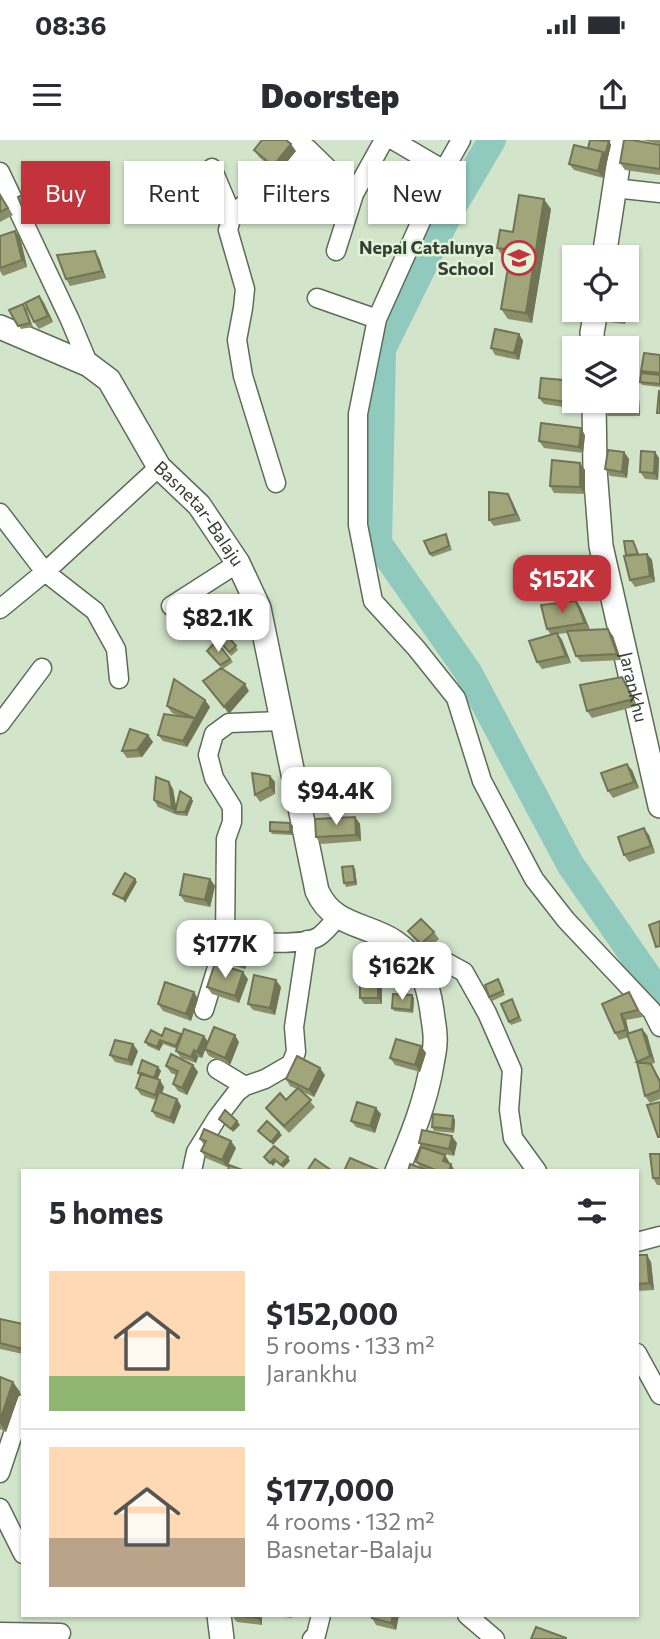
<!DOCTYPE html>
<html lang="en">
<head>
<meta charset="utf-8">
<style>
	:root { --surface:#fff; --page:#f7f7f7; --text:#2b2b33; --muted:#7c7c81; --line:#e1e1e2; --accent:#c3333c }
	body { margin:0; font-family:Commissioner,sans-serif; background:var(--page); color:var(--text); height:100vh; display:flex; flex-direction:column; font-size:26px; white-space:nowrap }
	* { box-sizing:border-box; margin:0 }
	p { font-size:23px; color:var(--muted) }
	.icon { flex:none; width:38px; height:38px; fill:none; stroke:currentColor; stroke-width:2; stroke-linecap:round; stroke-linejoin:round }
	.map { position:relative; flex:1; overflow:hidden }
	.panel { position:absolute; left:21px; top:1029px; width:618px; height:448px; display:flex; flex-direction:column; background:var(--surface); border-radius:0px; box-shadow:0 2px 5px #0004 }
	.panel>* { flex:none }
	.banner { position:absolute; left:21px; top:21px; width:620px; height:63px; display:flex; gap:14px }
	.tools { position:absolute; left:562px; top:105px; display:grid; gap:14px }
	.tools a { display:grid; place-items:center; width:77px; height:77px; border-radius:0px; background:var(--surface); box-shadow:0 2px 5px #0004; font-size:35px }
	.price { position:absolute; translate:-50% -60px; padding:0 16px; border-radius:14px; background:#fff; color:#222; font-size:23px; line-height:46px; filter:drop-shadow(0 2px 4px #0008) }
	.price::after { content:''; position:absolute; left:50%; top:42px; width:21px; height:16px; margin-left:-10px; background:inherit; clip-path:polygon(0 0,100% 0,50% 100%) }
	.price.selected { background:var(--accent); color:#fff }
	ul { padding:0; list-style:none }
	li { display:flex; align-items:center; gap:21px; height:175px; padding:0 28px }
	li+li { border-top:2px solid var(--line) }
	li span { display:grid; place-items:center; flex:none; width:196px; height:140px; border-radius:0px; color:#555 }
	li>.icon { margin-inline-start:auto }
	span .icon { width:84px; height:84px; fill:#fffc; stroke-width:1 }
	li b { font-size:30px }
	h2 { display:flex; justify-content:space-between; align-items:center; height:84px; padding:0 28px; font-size:30px }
	.tag { padding:0 24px; border-radius:0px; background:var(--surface); box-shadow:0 2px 5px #0004; font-size:24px; line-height:63px }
	.tag.selected { background:var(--accent); color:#fff }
	.status { display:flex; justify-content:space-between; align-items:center; height:49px; padding:0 35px; background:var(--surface); direction:ltr }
	.status svg { height:19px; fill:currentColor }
	header { display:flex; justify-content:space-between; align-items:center; height:91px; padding:0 28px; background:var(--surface); font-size:32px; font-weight:800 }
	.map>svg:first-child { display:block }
</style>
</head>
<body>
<div class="status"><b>08:36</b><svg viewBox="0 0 49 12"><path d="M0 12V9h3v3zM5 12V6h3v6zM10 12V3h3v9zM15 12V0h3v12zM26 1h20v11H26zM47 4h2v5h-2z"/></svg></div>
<header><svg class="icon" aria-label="menu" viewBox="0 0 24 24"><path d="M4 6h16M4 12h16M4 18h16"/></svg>Doorstep<svg class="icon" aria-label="share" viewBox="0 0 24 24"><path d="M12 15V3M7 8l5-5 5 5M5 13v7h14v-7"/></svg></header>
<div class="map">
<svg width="660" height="1499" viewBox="0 0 660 1499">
	<rect width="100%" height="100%" fill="#d2e5ca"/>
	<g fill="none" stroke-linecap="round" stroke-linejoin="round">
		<path stroke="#90c9be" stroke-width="28" d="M492 0 449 73 382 209 378 403 468 532 570 724 660 854"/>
		<g stroke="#5c6d55" stroke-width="21">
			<path id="street" d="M296 0 308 9 354 54
				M393 0 444 30 461 0
				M212 28 232 75
				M444 30 377 179 358 274V385L373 461 416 508 456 558 482 641 534 739 566 780 652 871 660 887
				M0 32 70 180 89 225
				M614 48 660 53
				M336 111 354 54 384 0
				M317 158 377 179
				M276 343 243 236 237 200 243 168 245 149 228 90 232 75 308 9
				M0 373 45 432 95 471 116 509 119 539
				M171 466 238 423
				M0 469 45 432 159 327
				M0 584 42 528
				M225 801C246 801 300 807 318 797 325 793 332 783 338 777
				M410 815 442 820 464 832 487 873 512 930 509 970 513 998 537 1031
				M204 870 225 801 226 699 232 682V667L214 638 208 615 214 594 229 583 283 581
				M217 929 245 946
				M192 1031 196 1012 217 978 237 952 245 946 265 939 291 924 296 912 294 887 307 800
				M637 1102 660 1096
				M637 1213 660 1255
				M0 1333 23 1264
				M0 1368 23 1414
				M467 1475 495 1499
				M0 1492 61 1493
				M312 1499 316 1495 321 1475"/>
		</g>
		<g stroke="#5c6d55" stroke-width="26">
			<g id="secondary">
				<path d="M604 117 622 0"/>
				<path id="s1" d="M0 187 89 225 109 240 159 327 199 365 238 423 259 468 317 751C333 787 366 783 395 802 420 819 428 843 432 871 433 881 436 892 435 903 435 910 433 917 432 924 426 961 412 996 397 1031"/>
				<path d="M593 208 592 193 596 170"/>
				<path id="s2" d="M594 261 595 329 601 406 660 666"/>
				<path d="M219 1475 222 1499"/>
			</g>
		</g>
		<use href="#street" stroke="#fff" stroke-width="18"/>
		<use href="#secondary" stroke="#fff" stroke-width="23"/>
	</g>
	<path fill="#8a8f69" d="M642 0H660V4Z
		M609 1 611 5 603 38 574 30 569 24 588 8Z
		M660 5V35L625 30 620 23Z
		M254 10 296 11 278 33 259 17Z
		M36 53 42 69 27 75 24 72Z
		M0 54 13 75 0 82Z
		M551 69 532 183 508 179 501 169 509 119 504 118 497 108 513 92Z
		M15 91 20 97 27 127 3 136 0 131V128Z
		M99 118 106 138 70 146 66 139Z
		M626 118 634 119 639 126 636 144 628 142 630 145 625 184 608 182 603 175 626 170Z
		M39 156 44 163 53 182 39 189 34 182Z
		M26 167 33 187 21 189 9 170Z
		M519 194 523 201 519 220 495 215 491 208Z
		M660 215V247L642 245 640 242 643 233 641 231Z
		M634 251 639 258 640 276H608L603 269Z
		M539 258 578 261 577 269 544 264Z
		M585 295 583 313 544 308 539 301Z
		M624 312 629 319 627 338 610 336 605 329Z
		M655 312 659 318 658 340 645 339 640 332Z
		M580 323 585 330V354L554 353 550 346Z
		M508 354 512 361 521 381 494 386 489 380Z
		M448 398 452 410 432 417 430 414Z
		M635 405 639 414H647L652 420 655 442 635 447 630 440 626 415Z
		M571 427 577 446 545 455 541 448Z
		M576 461 581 468 590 490 613 496 621 520 581 522 576 516 567 493 558 494 562 500 571 523 542 529 537 522 551 495 547 489Z
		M231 475 236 481 226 493 238 510 231 516 219 501 217 503 233 522 223 529 207 511 216 502Z
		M622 537 627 544 637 566 592 578 587 571Z
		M205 560 210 567 187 607 163 601 158 595 177 575 172 573 167 566Z
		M148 595 153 602 142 617 127 618 122 611Z
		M632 630 639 648 613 658 608 651Z
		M270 636 275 642V654L260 662 255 655Z
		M169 642 173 649 176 667 191 658 193 661 187 676 177 675 158 667 154 660Z
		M355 677 360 684 361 701 321 704 316 697Z
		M290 683 293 686 292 695 272 694 270 691Z
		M649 695 655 713 629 722 624 715Z
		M353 726 355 729 357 745 346 747 344 743Z
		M210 739 215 746 210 767 185 762 180 755Z
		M408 791 434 792 439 799 426 811 413 798Z
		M246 813 249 816 245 829 227 824 224 821Z
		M248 839 239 863 212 854 207 847Z
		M378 839 382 846V864H364L360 858Z
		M500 843 505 855 492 861 489 857Z
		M281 847 275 875 253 870 248 864Z
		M412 855 414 858 413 873 394 871 392 868Z
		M198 859 191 881 163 871 158 864Z
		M633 859 643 877 626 880 629 893 647 895 655 923 651 924 660 939V959L650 963 645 956 637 922 629 897 619 900 615 893 602 864Z
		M514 863 522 881 511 885 509 882Z
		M181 894 182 896H204L208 902H239L230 925 209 916 205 910 202 918 198 917 196 923 181 918 176 911 177 909 163 904 159 911 148 906 145 902 162 896Z
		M421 906 426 913 420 932 395 925 390 918Z
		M138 911 132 926 115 922 110 915Z
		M193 925 198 932 187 955 178 951 173 944 176 935 171 933 166 926Z
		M158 927 161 931 157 939 164 947 162 954 177 959 181 966 174 984 156 977 152 971 156 960 141 955 136 948 140 936 138 933Z
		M325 935 314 957 301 951 315 967 289 993 271 975 266 968 286 960 297 949 290 946 286 939Z
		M381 974 375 993 356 987 351 981Z
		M453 976 455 980 454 993 434 991 432 987Z
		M200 999 236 1008 227 1027 206 1018 201 1011 204 1005Z
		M419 1003H457L454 1016 434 1012 445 1015 449 1022V1024L455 1031H408L420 1027 416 1022 422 1008Z
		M660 1014V1045H657L653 1038Z
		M637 1115 651 1122 654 1150 637 1151Z
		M0 1179 23 1184V1214L0 1209Z
		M0 1237 20 1252 6 1292 0 1289Z
		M262 1475V1485L237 1482 232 1476Z
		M267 1475H293L292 1478Z
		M399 1475 396 1490 376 1485 372 1478Z"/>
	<path fill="#717455" d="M609 1 611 5 603 38 598 31 603 12Z
		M291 4 296 11 278 33 273 26Z
		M544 59 551 69 532 183 526 173Z
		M15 91 20 97 27 127 22 120Z
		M95 111 99 118 106 138 102 131Z
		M634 119 639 126 636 144 631 137Z
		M626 140 630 145 625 184 620 177 621 170H626Z
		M39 156 44 163 53 182 48 176Z
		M519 194 523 201 519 220 514 213Z
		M574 249V261H578L577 269 572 263Z
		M634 251 639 258 640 276 635 269Z
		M581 288 585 295 583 313 579 307Z
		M624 312 629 319 627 338 622 332Z
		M655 312 659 318 658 340 654 333Z
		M580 323 585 330V354L580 347Z
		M508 354 512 361 521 381 516 374Z
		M647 414 652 420 655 442 650 436Z
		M567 420 571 427 577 446 572 439Z
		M576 461 581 468 590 490 585 483Z
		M231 475 236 481 217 503 212 496Z
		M608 489 613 496 621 520 617 514Z
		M557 493 562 500 571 523 566 516Z
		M622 537 627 544 637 566 633 559Z
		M245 544 249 551 229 574 224 567Z
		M205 560 210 567 187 607 183 601Z
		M148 595 153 602 142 617 137 610Z
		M627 624 632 630 639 648 634 642Z
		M270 636 275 642V654L270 647Z
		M169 642 173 649 177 672H175L172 668Z
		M191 658 193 661 187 676 185 672Z
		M355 677 360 684 361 701 356 695Z
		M290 683 293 686 292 695 290 692Z
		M644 688 649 695 655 713 651 706Z
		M353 726 355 729 357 745 355 742Z
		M135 739 137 742 125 763 123 759Z
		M210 739 215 746 210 767 205 760Z
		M246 813 249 816 245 829 243 826Z
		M243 832 248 839 239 863 235 856Z
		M378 839 382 846V864L378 858Z
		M276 840 281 847 275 875 270 868Z
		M194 852 198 859 191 881 186 874Z
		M412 855 414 858 413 873 411 870Z
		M621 874 626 880 630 897 626 890Z
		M642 889 647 895 655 923 650 916Z
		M235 895 239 902 230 925 225 918Z
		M204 896 208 902 202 918 197 912Z
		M160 900 163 904 159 911 157 907Z
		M133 904 138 911 132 926 128 920Z
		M421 906 426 913 420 932 415 925Z
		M194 910 198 917 196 923 191 917Z
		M193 925 198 932 187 955 182 948Z
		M158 927 161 931 156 943 154 939Z
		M320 928 325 935 314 957 309 950Z
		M160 940 164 947 159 962 155 955Z
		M177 959 181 966 174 984 170 978Z
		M376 968 381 974 375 993 370 986Z
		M453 976 455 980 454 993 452 989Z
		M237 981 240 985 233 992 231 989Z
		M279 992 282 995 273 1005 271 1002Z
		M452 996 457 1003 454 1016 449 1009Z
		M231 1001 236 1008 227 1027 222 1020Z
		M445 1015 449 1022 448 1028 443 1021Z
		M288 1017 290 1021 283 1028 281 1025Z
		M274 1019 276 1022 273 1026 270 1023Z
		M451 1024 455 1031H449Z
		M647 1115 651 1122 654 1150 649 1143Z
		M13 1242 20 1252 6 1292 0 1283V1280Z
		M257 1475H262V1485L257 1478Z
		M393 1475H399L396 1490 391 1483Z"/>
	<path fill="#a1a67a" stroke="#717455" stroke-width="2" d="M262 0H286L291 4 273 26 254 10Z
		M590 0 609 1 605 15 603 12 588 8Z
		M624 0H632L660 5V29L620 23Z
		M574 5 603 12 598 31 569 24Z
		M33 50 40 65 24 72 18 57Z
		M0 55 8 68 0 72Z
		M519 55 544 59 526 173 501 169 511 110 497 108 500 90 513 92Z
		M15 91 22 120 0 128V96Z
		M95 111 102 131 66 139 57 115Z
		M626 118 634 119 631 137 626 136Z
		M39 156 48 176 34 182 25 163Z
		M23 164 30 183 18 186 9 170Z
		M604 170H621L620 177 603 175Z
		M495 189 519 194 514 213 491 208Z
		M610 200 621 201 620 208H609Z
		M644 213 660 215V233L641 231Z
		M641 233 660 235V244L640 242Z
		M541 238 574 241 572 263 539 258Z
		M626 250 634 251 635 269H603L604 261H626Z
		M659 251H660V273H657Z
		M541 283 581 288 579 307 539 301Z
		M608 310 624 312 622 332 605 329Z
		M641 311 655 312 654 333 640 332Z
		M552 320 580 323V347L550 346Z
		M489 352 508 354 516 374 489 380Z
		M446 394 449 406 430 414 424 401Z
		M624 401H633L638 414 626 415Z
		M647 414 650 436 630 440 624 416Z
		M567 420 572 439 541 448 538 424Z
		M220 461 231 475 212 496 199 476Z
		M576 461 585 483 547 489 541 465Z
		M608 489 617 514 576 516 567 491Z
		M225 493 236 506 229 512 218 499Z
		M557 493 566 516 537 522 529 501Z
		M216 501 230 519 220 525 207 511Z
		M221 528 245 544 224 567 203 541Z
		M622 537 633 559 587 571 580 545Z
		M174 539 205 560 183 601 158 595 164 574 194 578 167 566Z
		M130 589 148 595 137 610 122 611Z
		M627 624 634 642 608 651 601 633Z
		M252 633 270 636V647L255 655Z
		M156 637 169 642 172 668 154 660Z
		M180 651 191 658 185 672H175Z
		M355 677 356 695 316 697 315 679Z
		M270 682 290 683V692L270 691Z
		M644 688 651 706 624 715 618 697Z
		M353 726 355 742 344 743 342 727Z
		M125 733 135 739 123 759 113 754Z
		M184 734 210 739 205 760 180 755Z
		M421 779 434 792 421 804 408 791Z
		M660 781V806L656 807 649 785Z
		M228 808 246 813 243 826 224 821Z
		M215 823 243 832 235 856 207 847Z
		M254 835 276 840 270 868 248 864Z
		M360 839H378V858H360Z
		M498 839 503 851 489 857 485 845Z
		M165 842 194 852 186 874 158 864Z
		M629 852 638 870 621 874 626 890 615 893 602 864Z
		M393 854 412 855 411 870 392 868Z
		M512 859 519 877 509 882 501 864Z
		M214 887 235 895 225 918 205 909Z
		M165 888 181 894 176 906 160 900 157 907 145 902 151 890 162 896Z
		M184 889 204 896 197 912 194 910 191 917 176 911Z
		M642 889 650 916 637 922 651 924 660 942V950L645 956 637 922 627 894Z
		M396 899 421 906 415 925 390 918Z
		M115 900 133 904 128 920 110 915Z
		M171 914 193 925 182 948 173 944 178 931 166 926Z
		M297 916 320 928 309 950 286 939Z
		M142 920 158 927 154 938 138 933Z
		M141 933 160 940 155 955 136 948Z
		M298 948 311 960 284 986 266 968 280 953 286 960Z
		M159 952 177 959 170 978 152 971Z
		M357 962 376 968 370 986 351 981Z
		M660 962V997H658L647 965Z
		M225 970 237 981 231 989 219 979Z
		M433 974 453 976 452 989 432 987Z
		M267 981 279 992 271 1002 258 991Z
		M204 989 231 1001 222 1020 201 1011 206 1001 200 999Z
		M422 990 452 996 449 1009 419 1003Z
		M274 1006 288 1017 281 1025 274 1019 270 1023 264 1017Z
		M421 1007 445 1015 443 1021 451 1024 449 1031H438L416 1022Z
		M650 1014H660V1038H653Z
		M350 1018 379 1030 378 1031H344Z
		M315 1019 331 1030V1031H307Z
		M410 1024 429 1031H408Z
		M229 1025 245 1031H228Z
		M637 1115H647L649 1143 637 1144Z
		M0 1179 23 1184V1209L0 1203Z
		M0 1237 13 1242 0 1280Z
		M232 1475H257V1478Z
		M373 1475H393L391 1483 372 1478Z
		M536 1487 566 1498V1499H531Z"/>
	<defs>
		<g id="school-ring" transform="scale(1.75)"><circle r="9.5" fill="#dff3d7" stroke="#c3333c" stroke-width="1.5"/><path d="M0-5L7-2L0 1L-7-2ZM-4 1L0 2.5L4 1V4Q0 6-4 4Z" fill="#c3333c"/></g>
	</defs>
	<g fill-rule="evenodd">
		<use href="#school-ring" x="519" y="118"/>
	</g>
	<g text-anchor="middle" stroke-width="5" stroke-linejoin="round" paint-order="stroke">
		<g font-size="18" font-weight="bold" fill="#373e33" stroke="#dff3d7" text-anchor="end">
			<text x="494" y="114">Nepal Catalunya<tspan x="494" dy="21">School</tspan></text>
		</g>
		<g font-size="18" fill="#373e33" stroke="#dff3d7">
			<text dy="6" stroke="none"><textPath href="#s1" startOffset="284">Basnetar-Balaju</textPath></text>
			<text dy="6" stroke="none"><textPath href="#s2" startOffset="290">Jarankhu</textPath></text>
		</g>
	</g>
</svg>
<div class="tools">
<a><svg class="icon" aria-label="locate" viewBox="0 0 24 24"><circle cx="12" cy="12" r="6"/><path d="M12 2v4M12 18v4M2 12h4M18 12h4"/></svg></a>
<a><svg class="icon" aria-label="layers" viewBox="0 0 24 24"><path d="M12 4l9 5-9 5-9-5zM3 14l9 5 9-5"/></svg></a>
</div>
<b class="price selected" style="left:562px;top:475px">$152K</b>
<b class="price" style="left:218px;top:514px">$82.1K</b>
<b class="price" style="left:336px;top:687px">$94.4K</b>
<b class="price" style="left:225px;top:840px">$177K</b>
<b class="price" style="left:402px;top:862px">$162K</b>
<div class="banner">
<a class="tag selected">Buy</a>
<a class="tag">Rent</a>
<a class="tag">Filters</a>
<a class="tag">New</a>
</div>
<section class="panel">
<h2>5 homes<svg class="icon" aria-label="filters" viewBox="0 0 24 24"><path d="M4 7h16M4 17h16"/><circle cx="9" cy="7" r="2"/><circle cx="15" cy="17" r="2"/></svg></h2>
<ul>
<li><span style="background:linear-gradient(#ffd9b3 75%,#8fb573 0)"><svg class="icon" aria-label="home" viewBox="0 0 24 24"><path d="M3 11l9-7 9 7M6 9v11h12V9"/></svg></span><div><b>$152,000</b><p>5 rooms · 133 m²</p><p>Jarankhu</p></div></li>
<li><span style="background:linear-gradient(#ffd9b3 65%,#b9a48a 0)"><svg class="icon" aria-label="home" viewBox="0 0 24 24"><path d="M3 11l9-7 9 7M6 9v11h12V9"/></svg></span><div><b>$177,000</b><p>4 rooms · 132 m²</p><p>Basnetar-Balaju</p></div></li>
</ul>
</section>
</div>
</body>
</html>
